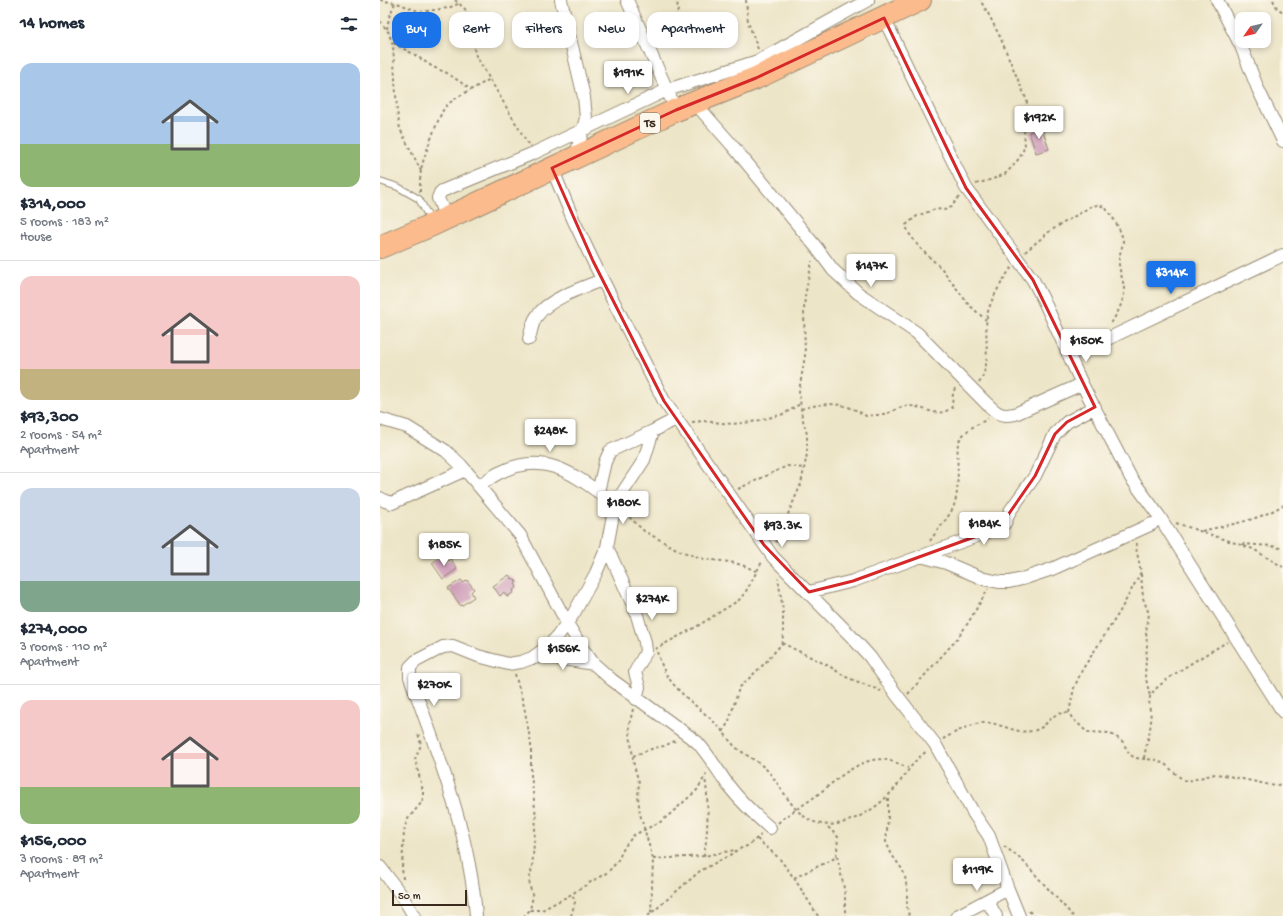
<!DOCTYPE html>
<html lang="en">
<head>
<meta charset="utf-8">
<style>
	:root { --surface:#fff; --page:#f6f6f7; --text:#1f2937; --muted:#747a83; --line:#e0e1e3; --accent:#1a73e8 }
	body { margin:0; font-family:"Gochi Hand",sans-serif; background:var(--page); color:var(--text); height:100vh; display:flex; flex-direction:column; font-size:15px; white-space:nowrap }
	* { box-sizing:border-box; margin:0 }
	p { font-size:13px; color:var(--muted) }
	.icon { flex:none; width:22px; height:22px; fill:none; stroke:currentColor; stroke-width:2; stroke-linecap:round; stroke-linejoin:round }
	.map { position:relative; flex:1; overflow:hidden }
	.panel { display:flex; flex-direction:column; background:var(--surface); width:380px }
	.panel>* { flex:none }
	.top-card { position:absolute; left:12px; top:12px; width:380px; height:36px; display:flex; gap:8px }
	.needle { width:26px; rotate:236deg }
	.buttons { position:absolute; left:855px; top:12px; display:grid; gap:8px }
	.buttons a { display:grid; place-items:center; width:36px; height:36px; border-radius:8px; background:var(--surface); box-shadow:0 2px 6px #0003; font-size:20px }
	.scale { position:absolute; left:12px; bottom:10px; width:75px; box-sizing:border-box; padding-left:4px; border:2px solid #3b2a1e; border-top:0; font-size:11px; line-height:14px; white-space:nowrap; color:#3b2a1e; -webkit-text-stroke:3px #fbf7ec; paint-order:stroke }
	.price { position:absolute; translate:-50% -34px; padding:0 9px; border-radius:4px; background:#fff; color:#222; font-size:13px; line-height:26px; filter:drop-shadow(0 1px 2px #0008) }
	.price::after { content:''; position:absolute; left:50%; top:24px; width:12px; height:9px; margin-left:-6px; background:inherit; clip-path:polygon(0 0,100% 0,50% 100%) }
	.price.active { background:var(--accent); color:#fff }
	ul { padding:0; list-style:none }
	li { display:grid; align-content:center; gap:8px; height:212px; padding:0 20px }
	li+li { border-top:1px solid var(--line) }
	li span { display:grid; place-items:center; height:124px; border-radius:12px; color:#555 }
	li>.icon { margin-inline-start:auto }
	span .icon { width:72px; height:72px; fill:#fffc; stroke-width:1 }
	li b { font-size:17px }
	h2 { display:flex; justify-content:space-between; align-items:center; height:48px; padding:0 20px; font-size:17px }
	.chip { padding:0 14px; border-radius:12px; background:var(--surface); box-shadow:0 2px 6px #0003; font-size:14px; line-height:36px }
	.chip.active { background:var(--accent); color:#fff }
	main { display:flex; flex:1; min-height:0 }
	.map>svg:first-child { display:block }
</style>
</head>
<body>
<main>
<section class="panel">
<h2>14 homes<svg class="icon" aria-label="filters" viewBox="0 0 24 24"><path d="M4 7h16M4 17h16"/><circle cx="9" cy="7" r="2"/><circle cx="15" cy="17" r="2"/></svg></h2>
<ul>
<li><span style="background:linear-gradient(#a9c7e8 65%,#8fb573 0)"><svg class="icon" aria-label="home" viewBox="0 0 24 24"><path d="M3 11l9-7 9 7M6 9v11h12V9"/></svg></span><div><b>$314,000</b><p>5 rooms · 183 m²</p><p>House</p></div></li>
<li><span style="background:linear-gradient(#f6c9c9 75%,#c2b280 0)"><svg class="icon" aria-label="home" viewBox="0 0 24 24"><path d="M3 11l9-7 9 7M6 9v11h12V9"/></svg></span><div><b>$93,300</b><p>2 rooms · 54 m²</p><p>Apartment</p></div></li>
<li><span style="background:linear-gradient(#c9d6e8 75%,#7fa58c 0)"><svg class="icon" aria-label="home" viewBox="0 0 24 24"><path d="M3 11l9-7 9 7M6 9v11h12V9"/></svg></span><div><b>$274,000</b><p>3 rooms · 110 m²</p><p>Apartment</p></div></li>
<li><span style="background:linear-gradient(#f6c9c9 70%,#8fb573 0)"><svg class="icon" aria-label="home" viewBox="0 0 24 24"><path d="M3 11l9-7 9 7M6 9v11h12V9"/></svg></span><div><b>$156,000</b><p>3 rooms · 89 m²</p><p>Apartment</p></div></li>
</ul>
</section>
<div class="map">
<svg width="903" height="916" viewBox="0 0 903 916">
	<rect width="100%" height="100%" fill="#fbf7ec"/>
	<filter id="ink" filterUnits="userSpaceOnUse"><feTurbulence type="fractalNoise" baseFrequency=".025" numOctaves="2"/><feDisplacementMap in="SourceGraphic" scale="8" xChannelSelector="R" yChannelSelector="G"/><feConvolveMatrix kernelMatrix="1 2 1 2 8 2 1 2 1" color-interpolation-filters="sRGB"/></filter>
	<filter id="wash" filterUnits="userSpaceOnUse"><feTurbulence type="fractalNoise" baseFrequency=".012" numOctaves="4" result="noise"/><feDisplacementMap in="SourceGraphic" scale="16" xChannelSelector="R" yChannelSelector="G"/><feGaussianBlur stdDeviation="0.9" result="paint"/><feColorMatrix in="noise" values="0 0 0 0 0 0 0 0 0 0 0 0 0 0 0 0 0 1.4 0 .05"/><feComposite in="paint" operator="in"/></filter>
	<g filter="url(#wash)">
		<rect width="100%" height="100%" fill="#ede5c7"/>
		<g id="blocks">
			<path fill="#ca94b4" d="M662 128 669 149 656 153 649 132Z
				M62 556 66 562 71 559 77 569 63 579 52 563Z
				M129 575 132 579 133 578 137 582 135 584 137 587 133 590 134 592 127 597 124 592 120 596 113 586Z
				M81 580 84 583 87 580 94 589 91 592 94 597 81 606 68 588Z"/>
		</g>
	</g>
	<g filter="url(#ink)">
		<use href="#blocks" fill-opacity="0" stroke="#948872" stroke-width="1"/>
		<g fill="none" stroke-linecap="round" stroke-linejoin="round">
			<g stroke="#948872" stroke-width="8">
				<path id="lane" d="M0 181 18 187 39 199 51 221"/>
			</g>
			<g stroke="#948872" stroke-width="14">
				<path id="street" d="M181 0 204 97 206 118 195 158
					M247 0 296 110
					M837 0 861 46 878 89 903 141
					M504 18 541 96 586 188 653 280 663 299 702 384 751 478 779 516 903 712
					M315 103 351 144 436 247 453 270 478 293 537 333 606 403C617 413 619 417 635 414L702 384
					M172 168 193 219 213 261 284 401 393 557 471 636 490 657 516 694 555 744 594 814 609 836 628 889 639 916
					M66 218 58 198 60 193 62 191 154 153 287 90 378 61 488 0
					M149 339C151 332 152 322 157 316 168 299 204 287 222 280
					M688 354 717 344 903 255
					M0 419 27 427 66 451 81 465 140 535 187 623 202 648 214 664 232 680 317 742C329 755 338 771 348 785 360 801 375 815 390 828
					M99 486C105 482 112 476 119 473 167 448 198 478 235 504
					M218 492 225 462 230 451 273 431
					M0 498 5 501 12 503 85 470
					M227 547 256 612 265 642 266 652 255 672 259 687 256 699
					M541 556 566 563 604 579 620 582H629L642 579 672 569 772 524
					M429 592 473 581 619 528 625 523 630 511 655 476 675 434 687 422 715 407
					M153 658 164 656 214 664
					M0 867 22 896 34 916
					M607 900 616 916
					M96 916C90 834 58 754 30 677V667L36 661 63 647 73 646 98 656 128 664 141 662 152 658 166 648 177 637 194 613 216 573 227 547 235 504 264 460 273 431 296 419
					M577 916 628 889"/>
			</g>
			<g stroke="#948872" stroke-width="24">
				<path id="highway" d="M0 247 52 225 296 110 376 78 540 0"/>
			</g>
			<path stroke="#948872" stroke-width="2" stroke-dasharray="3 3" stroke-linecap="butt" d="M0 0 20 4 40 12 68 8 78 4
				M75 0 85 9 87 14 92 32 95 54 148 144
				M366 0 368 22 378 49
				M893 0 897 8 903 12
				M0 21 9 33 13 46 17 111 20 129 41 171
				M272 28C280 24 296 20 298 10 298 7 297 3 297 0
				M7 29 9 17 15 3
				M13 43 35 55 53 67 67 73 92 90
				M596 184 613 179 625 174 634 165 640 157 645 146 644 129 647 101 620 37 609 15 600 0
				M40 192C40 185 40 177 41 170 42 161 60 113 65 107 77 95 96 88 110 79
				M579 197 571 207 564 210 556 209 537 216 526 225 528 232 539 247 562 269 589 305 606 320
				M645 252 670 231 710 207C715 205 720 204 725 208 731 213 742 232 743 240 743 248 738 255 739 264 740 275 745 283 744 294 742 305 736 316 730 325
				M599 383C612 365 604 336 607 316 609 302 623 279 632 267
				M421 409C446 402 464 401 486 416 493 415 501 415 508 413 515 410 522 406 529 406 544 406 558 420 572 407L573 393 576 386
				M312 422 323 421 352 424 372 422 404 414 420 404
				M358 489 407 466 424 468
				M245 513 264 531 300 551 324 559 350 562 362 565 376 571
				M796 523 873 549 903 567
				M822 531C851 524 878 521 903 505
				M550 541C557 530 567 520 573 508 581 488 576 463 578 443 584 430 596 425 608 419
				M396 542 421 484 427 454V434L422 417 419 391 425 356 424 311 425 296 432 261
				M757 543 756 548 761 572 739 613 702 670 694 688 689 713 692 718 707 732 728 733 735 736 743 742 749 754 755 758 776 760 786 765 803 780 808 781 835 774 844 775 895 786 903 783
				M862 544 892 546 903 549
				M761 574 763 598 769 614 766 631 767 645 765 675 770 696
				M402 643 449 666 466 677 501 691
				M275 649 316 627 359 600 365 593 383 560
				M277 652C280 660 283 670 288 677 300 695 321 709 336 724 344 731 349 742 358 749 367 756 377 761 385 768 400 783 408 805 425 817 435 824 446 826 457 824 482 819 504 803 519 783 529 770 533 761 547 751
				M135 674 144 706 151 744V775L156 817 152 869C148 880 149 886 153 896L150 910 144 916
				M528 694 577 639 588 623 608 589
				M253 709 249 726 254 766 259 782 258 797 260 814 273 859 271 914
				M343 732 349 721 359 688 385 663 399 647 402 643 403 636V610L398 578
				M563 739C576 732 594 721 610 723 624 725 637 734 652 731 670 728 668 711 689 713
				M253 756 274 748 284 746 297 740
				M764 758C766 746 770 733 771 721 771 713 768 705 770 697 774 683 832 651 847 642
				M508 798V818L506 842 512 855 522 869 525 876 527 890V907L529 916
				M398 823C409 813 421 807 433 798 450 786 471 764 493 760 505 757 517 763 528 768
				M377 839 399 858 414 878 438 916
				M624 846 642 860 693 916
				M324 856C328 832 329 802 325 778
				M457 856 465 893V916
				M273 859 324 856 355 850
				M414 878 455 858 457 852 458 837 447 826
				M23 879 22 867 24 831 27 820 42 802 43 798V791L35 759 41 745 38 733
				M150 910H162L192 894 199 889 228 872 237 862 245 846 254 835 282 821 297 808 317 790 327 773
				M649 911 654 916
				M191 916 195 902 192 894
				M268 916 320 871 352 854 357 850 367 846 381 835"/>
			<use href="#lane" stroke="#fff" stroke-width="6"/>
			<use href="#street" stroke="#fff" stroke-width="12"/>
			<use href="#highway" stroke="#fbbb8c" stroke-width="22"/>
		</g>
	</g>
	<path fill="none" stroke="#d62828" stroke-width="3" stroke-linejoin="round" d="M504 18 586 188 653 280 715 407 687 422 675 434 655 476 619 528 473 581 429 592 384 545 284 401 213 261 172 168 296 110 376 78Z"/>
	<g text-anchor="middle" stroke-width="3" stroke-linejoin="round" paint-order="stroke">
		<rect fill="#fbf7ec" stroke="#75685c" stroke-width="1" x="260" y="113" width="20" height="20" rx="3"/>
		<g font-size="12" font-weight="bold" fill="#3b2a1e">
			<text x="270" y="127">T5</text>
		</g>
	</g>
</svg>
<div class="buttons">
<a><svg class="needle" viewBox="-14 -14 28 28"><path d="M0-13l5 13h-10z" fill="#e53935"/><path d="M0 13l5-13h-10z" fill="#747a83"/></svg></a>
</div>
<div class="scale">50 m</div>
<b class="price" style="left:248px;top:95px">$191K</b>
<b class="price" style="left:659px;top:140px">$192K</b>
<b class="price" style="left:491px;top:288px">$147K</b>
<b class="price active" style="left:791px;top:295px">$314K</b>
<b class="price" style="left:706px;top:363px">$150K</b>
<b class="price" style="left:170px;top:453px">$248K</b>
<b class="price" style="left:243px;top:525px">$180K</b>
<b class="price" style="left:604px;top:546px">$184K</b>
<b class="price" style="left:402px;top:548px">$93.3K</b>
<b class="price" style="left:64px;top:567px">$185K</b>
<b class="price" style="left:272px;top:621px">$274K</b>
<b class="price" style="left:183px;top:671px">$156K</b>
<b class="price" style="left:54px;top:707px">$270K</b>
<b class="price" style="left:597px;top:892px">$119K</b>
<div class="top-card">
<a class="chip active">Buy</a>
<a class="chip">Rent</a>
<a class="chip">Filters</a>
<a class="chip">New</a>
<a class="chip">Apartment</a>
</div>
</div>
</main>
</body>
</html>
